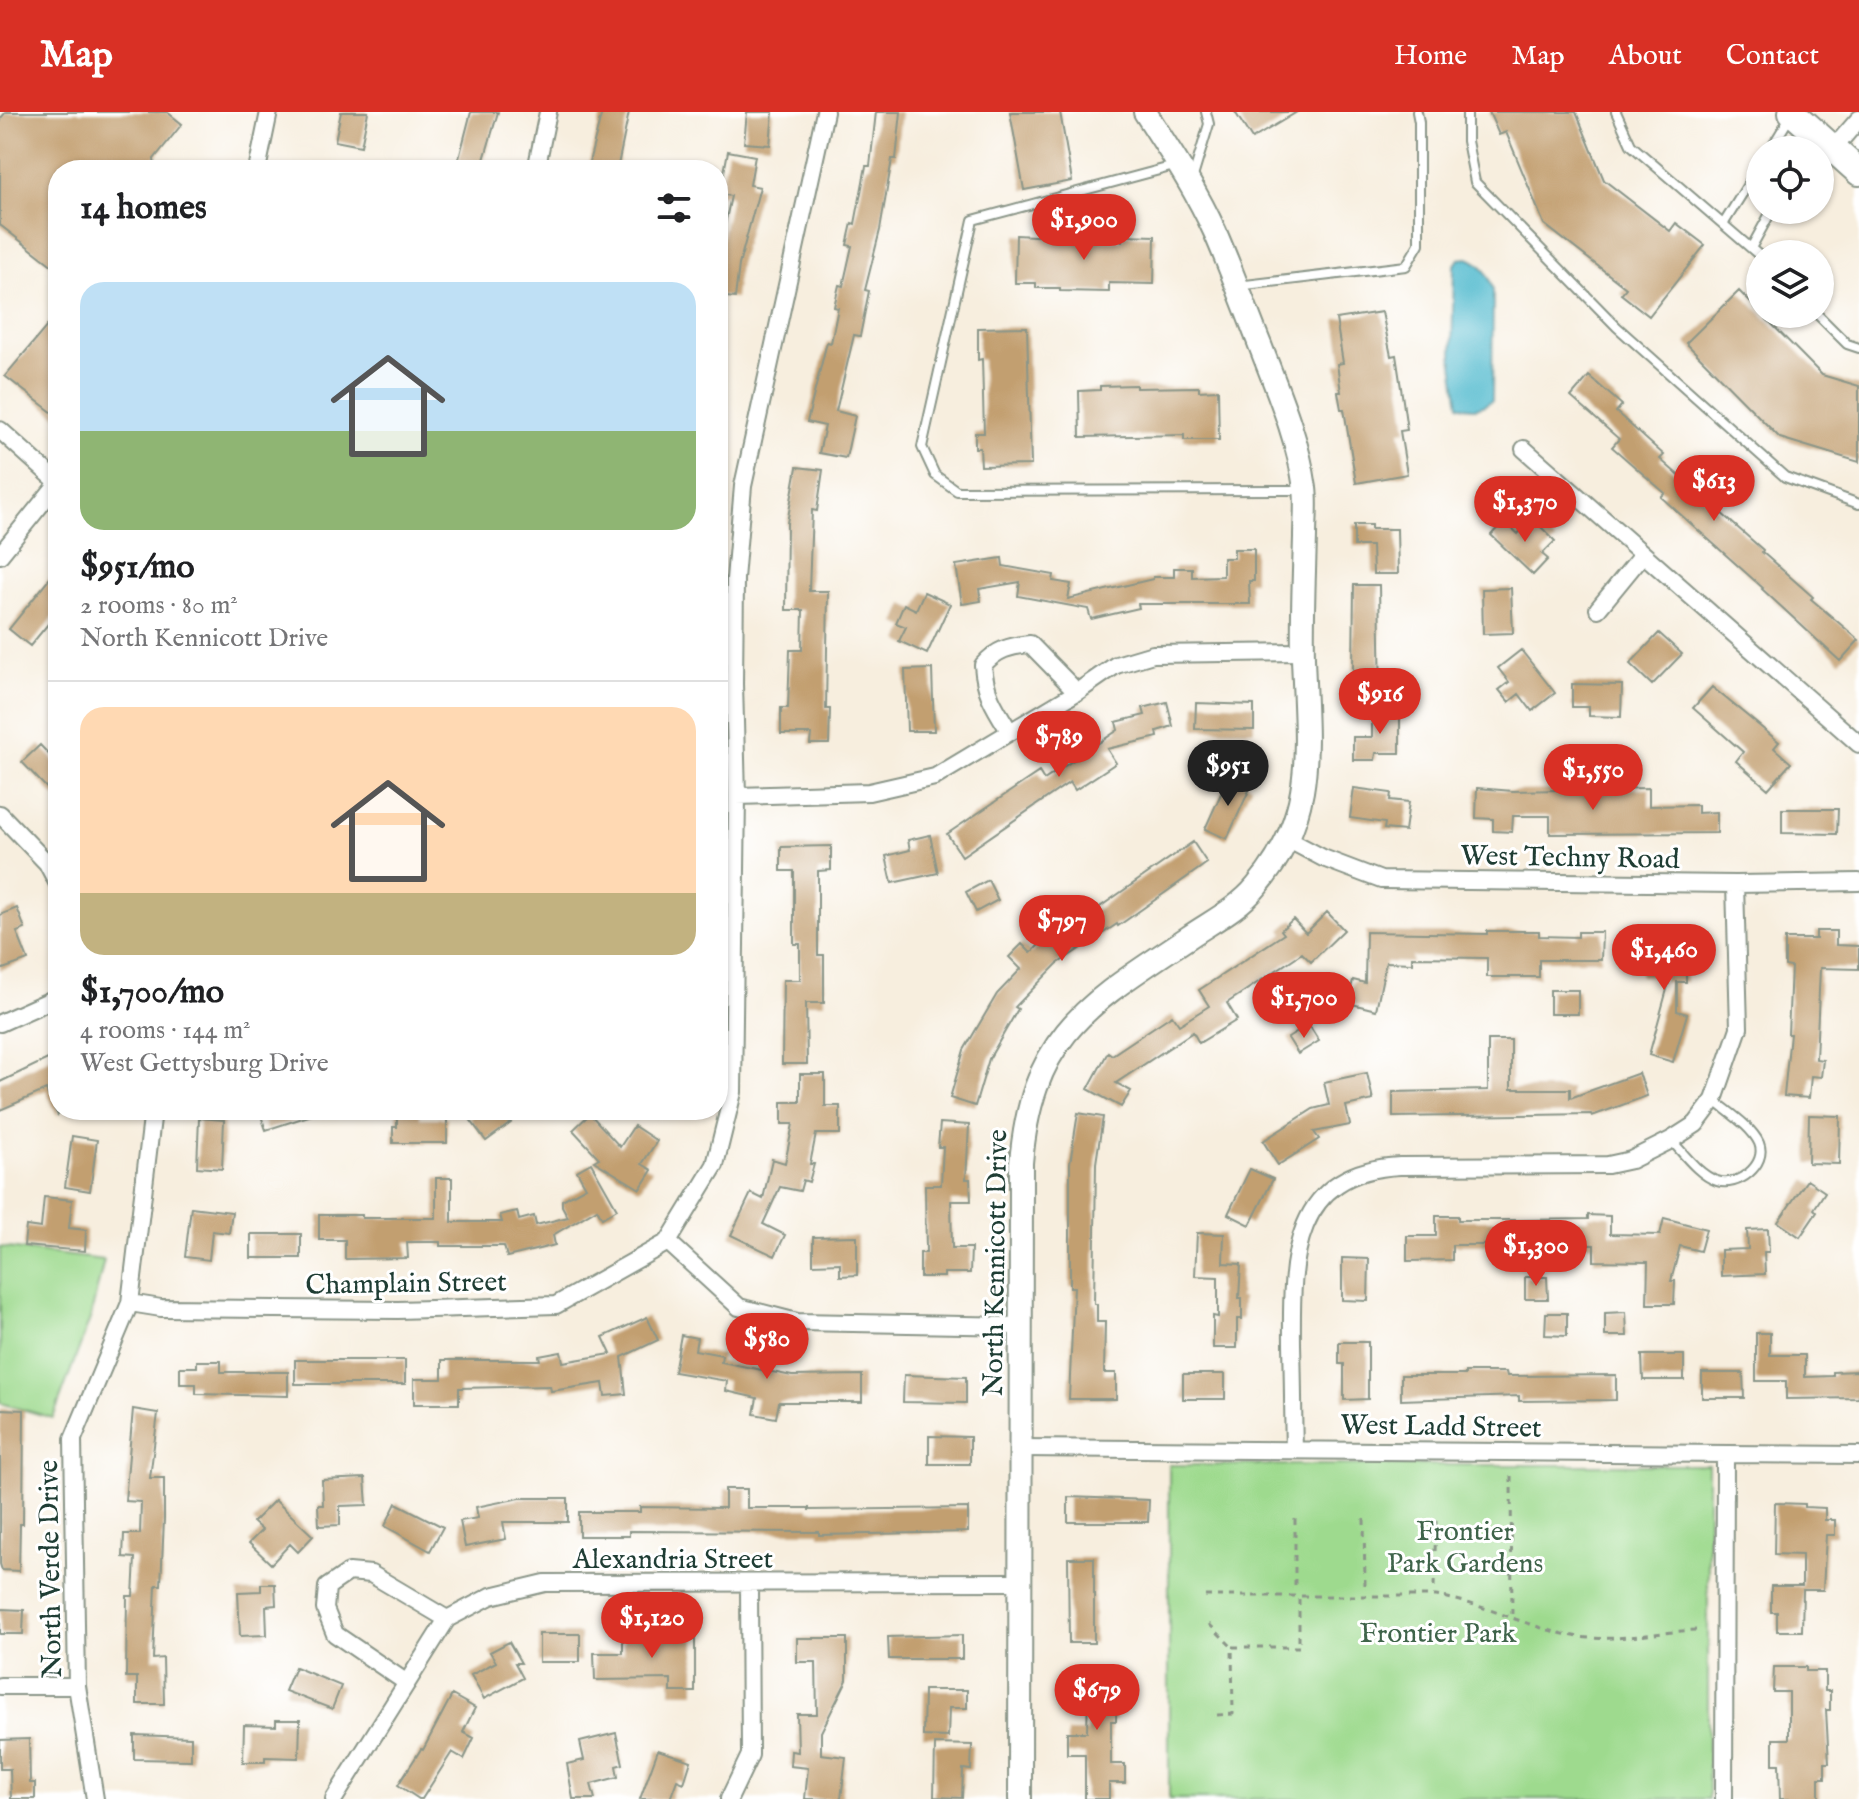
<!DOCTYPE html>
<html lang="en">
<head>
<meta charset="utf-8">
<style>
	:root { --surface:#fff; --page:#f6f6f6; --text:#202124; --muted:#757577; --line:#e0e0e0; --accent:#d93025 }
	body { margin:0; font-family:"IM FELL English",serif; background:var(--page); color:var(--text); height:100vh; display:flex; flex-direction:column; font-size:30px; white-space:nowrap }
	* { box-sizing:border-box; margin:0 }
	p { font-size:26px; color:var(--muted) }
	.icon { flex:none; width:44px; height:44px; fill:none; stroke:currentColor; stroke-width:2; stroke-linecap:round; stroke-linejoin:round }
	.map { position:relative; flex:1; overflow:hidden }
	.sheet { position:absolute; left:48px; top:48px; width:680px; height:960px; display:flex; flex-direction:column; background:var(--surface); border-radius:32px; box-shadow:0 2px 6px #0004 }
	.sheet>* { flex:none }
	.tools { position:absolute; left:1746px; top:24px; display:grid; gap:16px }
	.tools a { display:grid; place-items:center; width:88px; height:88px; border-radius:50%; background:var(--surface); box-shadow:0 2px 6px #0004; font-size:40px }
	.price { position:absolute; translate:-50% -68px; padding:0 18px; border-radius:28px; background:var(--accent); color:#fff; font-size:26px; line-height:52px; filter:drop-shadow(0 2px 4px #0008) }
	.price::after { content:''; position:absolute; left:50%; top:48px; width:24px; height:18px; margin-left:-12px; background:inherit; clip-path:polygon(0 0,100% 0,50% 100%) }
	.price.selected { background:#222; color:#fff }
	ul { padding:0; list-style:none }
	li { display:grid; align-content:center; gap:16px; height:424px; padding:0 32px }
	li+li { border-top:2px solid var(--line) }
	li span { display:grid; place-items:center; height:248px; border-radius:24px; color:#555 }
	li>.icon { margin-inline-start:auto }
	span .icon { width:144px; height:144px; fill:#fffc; stroke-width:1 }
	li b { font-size:34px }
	h2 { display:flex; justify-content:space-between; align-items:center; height:96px; padding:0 32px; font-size:34px }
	header { display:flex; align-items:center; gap:48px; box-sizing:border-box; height:112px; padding:0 40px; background:var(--accent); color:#fff }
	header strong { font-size:38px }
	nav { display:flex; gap:44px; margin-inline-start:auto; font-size:28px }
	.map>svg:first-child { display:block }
</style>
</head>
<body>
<header>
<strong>Map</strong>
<nav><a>Home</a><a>Map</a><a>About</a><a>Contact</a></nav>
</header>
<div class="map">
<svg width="1859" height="1687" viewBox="0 0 1859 1687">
	<rect width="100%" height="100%" fill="#fff"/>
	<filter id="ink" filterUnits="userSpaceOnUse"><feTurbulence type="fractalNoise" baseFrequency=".0125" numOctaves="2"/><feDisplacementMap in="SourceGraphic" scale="16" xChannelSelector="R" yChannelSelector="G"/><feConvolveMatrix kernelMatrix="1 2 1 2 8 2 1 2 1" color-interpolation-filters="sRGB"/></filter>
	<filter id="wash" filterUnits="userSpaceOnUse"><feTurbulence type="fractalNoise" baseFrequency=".006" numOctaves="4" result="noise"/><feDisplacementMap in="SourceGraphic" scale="32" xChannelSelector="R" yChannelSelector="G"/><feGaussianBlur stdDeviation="1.8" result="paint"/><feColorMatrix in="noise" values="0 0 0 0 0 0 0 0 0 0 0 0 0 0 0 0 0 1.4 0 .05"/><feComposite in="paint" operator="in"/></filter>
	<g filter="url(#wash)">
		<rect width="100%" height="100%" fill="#f7eede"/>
		<path fill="#9eda8e" stroke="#5e8c61" stroke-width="2" d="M0 1135 104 1148 90 1207 53 1306 0 1291Z
			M1169 1353H1708V1687H1169Z"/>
		<path fill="#4fb9cd" stroke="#377b80" stroke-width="2" d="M1468 146C1484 152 1488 162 1493 178L1492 288C1481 297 1472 298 1459 293L1452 245 1454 154 1459 147Z"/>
		<g id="blocks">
			<path fill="#c29f6f" d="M6 0H167L182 12 154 47 155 58H58V158L0 113V7Z
				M341 0H368L361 34 335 29Z
				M471 0H498L481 58H456Z
				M602 0H629L617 58H587Z
				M747 0H773L770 33 744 31Z
				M876 0H901L896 47H892L880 118 865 178 869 179 860 224 854 223 836 299 855 304 846 346 819 341 825 314 807 310 827 230 831 231 838 196 834 195 839 173 843 174 852 134 847 133 852 111 855 112 866 54H870Z
				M1010 0H1060L1072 69 1024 78Z
				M1235 0H1297L1252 27Z
				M1489 0H1576L1604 68 1670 119 1676 111 1705 133 1649 204 1621 182 1626 176 1544 112 1506 20 1499 23Z
				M728 39 755 44 750 73 760 75 739 153 735 186 718 184V145L731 84 720 82Z
				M1016 123 1122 129 1123 123 1155 124 1154 172 1109 171V180L1060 179V176H1036V171H1015Z
				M1739 179 1822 263 1859 274V350L1780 326 1686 231Z
				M1382 200 1391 244 1396 243 1403 289 1407 318 1400 319 1407 362 1356 371 1344 297H1341L1338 280H1341L1337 252 1343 251 1336 207Z
				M58 201V305L5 264Z
				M1027 215 1031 353 981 354 980 336H975V321H984L982 247 978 248V216Z
				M1589 264 1622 293 1616 300 1664 343 1660 347 1763 438 1762 440 1813 485 1811 487 1859 528 1840 549 1762 477 1763 476 1661 385 1665 381 1612 335 1619 327 1571 285Z
				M1136 273V276L1199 275V279L1218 278 1219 328H1184V323L1080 325 1079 279 1100 278V274Z
				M797 355 823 358 817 399 812 398 809 479H828L826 597H830L829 632H810L811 622H781V596H788L790 538H802L803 498H786L787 411Z
				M1532 406 1555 429 1542 442 1548 447 1533 463 1491 423 1504 409 1518 422Z
				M1354 413H1371V417H1397L1398 462H1373L1372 434H1354Z
				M1234 437H1254V469H1249L1250 492H1138L1139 496 1091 507 1088 497 1018 484 1020 470 979 477 981 489 962 492 956 453 1002 446 1003 454 1054 463 1053 469 1071 472 1068 487 1153 467V465H1174V456H1192V465L1223 464V446H1234Z
				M58 456V500L30 534 9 517Z
				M1354 473H1379L1381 586H1358L1357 558H1353Z
				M1511 476 1513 521 1483 522 1482 477Z
				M924 480 950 492 927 542 899 529 906 515 896 511 904 492 916 498Z
				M1659 521 1682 542 1652 573 1630 552Z
				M1521 538 1555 581 1532 599 1519 582 1509 590 1499 578 1509 570 1498 556Z
				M932 557 934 619H907L905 558Z
				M1572 572 1622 573 1621 605 1589 604V595H1572Z
				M1712 575 1779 630 1774 636 1791 651 1768 677 1736 649 1743 640 1693 596Z
				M1167 590 1173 614 1157 619 1158 625 1107 637 1116 651 1075 678 1070 670 962 744 947 722 1039 660 1044 668 1118 618 1116 610 1145 603 1143 596Z
				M1196 591 1254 593V618L1195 617Z
				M1372 597 1400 598V641H1376L1375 648H1353V625H1372Z
				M40 633 58 652V688L22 650Z
				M1229 664 1251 674 1227 727 1205 717Z
				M1354 676 1391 681 1390 688 1409 690 1405 719 1384 717 1385 711 1350 706Z
				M1477 676 1513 679 1649 676V694L1698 693V701L1717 700V721L1550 722V704H1513L1512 720 1493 719V707L1476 706Z
				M1782 697H1838L1837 722 1782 721Z
				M930 723 938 761 892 771 886 744 910 738 908 728Z
				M1193 730 1207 751 1118 814 1117 812 1057 852 1015 895 1018 897 989 947 975 994 950 986 964 938 997 882 1021 857 1009 845 1022 832 1031 841 1040 832 1092 797 1094 799Z
				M831 734V758L818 759V843H824V891H806L807 952H782L783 868H800V832H794V759H781V735Z
				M988 768 998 788 976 800 966 780Z
				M17 796 25 817 17 820 28 848 0 858V803Z
				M1327 800 1344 818 1311 850 1302 841 1227 891 1237 908 1199 931 1193 920 1116 971 1131 979 1121 995 1088 977 1108 940 1112 943 1172 903 1179 913 1209 894 1199 878 1284 822 1281 818 1293 807 1306 821Z
				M1487 819H1539V824L1578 825V820H1602L1601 848H1539V865H1487V846L1412 845V851L1386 850 1376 898 1348 891 1353 868 1365 871 1366 820 1487 822Z
				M1666 819 1667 846H1686V870H1677V899L1687 902 1673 950 1649 943 1669 870H1664V864H1640L1639 820Z
				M1816 819H1836V833L1859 834V857L1820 856 1816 947 1823 948 1821 965 1811 964 1809 986 1784 984 1790 922H1788L1791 855 1785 854V827H1816Z
				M1550 878H1578V902H1550Z
				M1309 913 1319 929 1298 942 1288 926Z
				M1488 928H1511V977H1570V986L1639 961 1647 984 1592 1004 1591 1002 1393 1005V980L1488 978Z
				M58 942V1004L46 978 0 998V970Z
				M1367 961 1373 988 1346 994 1350 1013 1314 1020 1319 1027 1278 1053 1263 1029 1313 997 1329 993 1324 970Z
				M800 962H825V994H840V1022H816L810 1052H814L809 1070 803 1068 800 1079 780 1075 763 1112 785 1123 775 1144 731 1123 751 1081 763 1087 772 1047 785 1051 793 1012H782V990H800Z
				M259 998H318V1001L266 1018Z
				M397 998H420V1006H447V1031H393V1015H397Z
				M479 998H509L512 1010 486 1029 469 1006Z
				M1078 1001 1103 1005 1096 1051 1094 1192H1097V1210H1105L1104 1261H1116V1287H1069L1074 1175H1070V1051Z
				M590 1002 620 1035 634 1014 657 1029 642 1052 652 1058 640 1077 594 1049 599 1046 573 1018Z
				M1809 1003 1840 1004 1839 1052 1808 1051Z
				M199 1006 224 1008 222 1057 197 1055Z
				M940 1011 969 1013 966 1067H970L971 1089H951L952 1136H971L970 1161H944V1165H920V1141H926L925 1073H941L943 1035H938Z
				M72 1024 97 1028 90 1079 65 1075Z
				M591 1051 617 1097 602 1106 597 1097 553 1123 555 1133 507 1145 504 1134H440V1130H407L408 1146 345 1147V1128H319V1103H362V1106H436V1066H452V1110H502L500 1103 517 1099 519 1108 534 1104 536 1113 568 1105 562 1094V1088L586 1075 577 1059Z
				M1250 1057 1273 1067 1250 1113 1228 1102Z
				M1807 1068 1825 1080 1814 1097 1817 1100 1800 1125 1778 1110Z
				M44 1085 72 1088 69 1116 86 1118 85 1139 24 1134 26 1114 41 1116Z
				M191 1095 232 1100 229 1121 212 1119 209 1148 185 1145Z
				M1588 1103 1610 1104V1122L1660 1123 1664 1106 1706 1117 1700 1139 1680 1134 1671 1169H1675L1674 1192H1647L1648 1150 1594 1149V1133H1452V1148L1407 1149V1124H1436V1104H1458V1108H1520L1588 1107Z
				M1768 1117 1769 1140H1764L1765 1162 1721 1164V1138L1748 1137 1747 1118Z
				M1197 1121 1224 1122 1223 1151 1241 1152 1239 1186H1242V1207H1237V1236H1213V1204L1218 1205V1165L1195 1164Z
				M251 1122H301V1146H251Z
				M857 1124V1163L840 1164V1151L813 1152V1125Z
				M1342 1146 1369 1147 1368 1189 1342 1188Z
				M1525 1165H1547L1548 1187H1525Z
				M1626 1200 1627 1224H1605V1201Z
				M1546 1201H1567V1224L1545 1223Z
				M647 1205 658 1228 622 1245 626 1282 605 1284 603 1271 551 1279 550 1274 459 1276V1292H414V1267H442V1248H540L539 1244 561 1240 563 1250 611 1242 603 1225Z
				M1756 1221H1770V1243H1805V1265L1833 1264V1260L1859 1259V1286L1786 1287V1269H1756Z
				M681 1223 697 1226 695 1238 722 1243 721 1250 792 1264 862 1263V1290H779L776 1306 754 1302 757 1286 726 1279 727 1269 674 1260Z
				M1339 1230H1368V1287L1344 1288V1252H1339Z
				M1642 1243H1684V1268H1643Z
				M295 1248H405V1272H295Z
				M197 1249H221V1260H288V1284L196 1282V1272H180V1255H197Z
				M1465 1260H1506L1507 1264 1616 1263V1288L1519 1289V1284L1401 1288V1263H1465Z
				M1702 1261H1743L1744 1286H1702Z
				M1183 1262H1225V1287H1183Z
				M904 1263 966 1265V1291L903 1290Z
				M0 1297 24 1298 23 1412H20L19 1459 2 1458 0 1452Z
				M133 1297 158 1301 150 1366H164V1407L161 1473H156L153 1547 163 1546 164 1592H137V1565H126L127 1484H133L135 1446 123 1445 124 1422H140L141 1390 125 1389Z
				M929 1324 970 1325V1352H929Z
				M365 1366 367 1393 340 1394V1413L319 1414 318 1393H323L322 1368Z
				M725 1377H747V1396H809V1398L968 1396V1420L819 1423V1420L629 1419V1424H579V1400H640V1395L725 1396Z
				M1068 1385 1149 1388 1148 1410H1068Z
				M520 1386H568V1410H503L506 1427 465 1435 460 1409 478 1406 476 1395Z
				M275 1388 313 1424 298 1440 290 1432 271 1452 249 1431 262 1418 253 1410Z
				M396 1391 443 1415 430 1439 385 1414Z
				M1775 1391 1805 1392V1395L1825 1396V1408H1835V1423H1826L1823 1478H1803L1802 1519H1777V1500H1771V1474H1802V1443L1774 1442Z
				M1068 1446H1094V1531H1069Z
				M261 1472H275L276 1493 266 1494 267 1523 240 1524 238 1480 261 1479Z
				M0 1497 24 1498 23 1522H0Z
				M539 1522H580V1550H539Z
				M623 1522H695V1580H671V1567L595 1568 594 1541H623Z
				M962 1523V1547H889L888 1525Z
				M797 1526H847V1568L821 1620V1642L846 1645 841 1687H805L808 1656 790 1654 791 1639 798 1640 797 1602H817L816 1550H797Z
				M509 1530 521 1551H515L523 1566 484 1587 471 1563 496 1550 490 1540Z
				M295 1555 341 1574 332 1597 285 1579Z
				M1774 1555H1806V1559H1825V1579H1830V1598H1826L1829 1651H1825V1666H1819V1687H1780L1779 1652H1773V1627H1789V1580H1773Z
				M1068 1560 1117 1561 1116 1609H1111V1652H1125V1671H1109V1687H1085V1642H1067V1620H1087L1088 1581H1068Z
				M924 1578H967V1596H949L948 1625 923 1624Z
				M452 1583 475 1596 463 1620 474 1626 464 1647 452 1640 422 1687H419L398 1673 421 1637 423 1638Z
				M276 1608H300L299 1646 265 1645V1650H243L244 1613 276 1614Z
				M616 1621 623 1652 616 1654 618 1665 591 1672 595 1687H573L567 1652 584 1648 580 1630Z
				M134 1623 191 1625V1648L134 1647Z
				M29 1627 30 1671H35V1687H11L10 1657H0V1628Z
				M935 1632 972 1633 971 1658 963 1657 962 1686 934 1685Z
				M658 1638 691 1649 684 1671 677 1668 670 1687H640Z"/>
		</g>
	</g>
	<g filter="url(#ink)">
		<use href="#blocks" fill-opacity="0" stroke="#8b9689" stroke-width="2"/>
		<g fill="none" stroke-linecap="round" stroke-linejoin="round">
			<g stroke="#8b9689" stroke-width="12">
				<path id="lane" d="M1467 0V29L1475 70 1617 215 1785 365 1859 392
					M1616 0 1631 33 1760 144
					M1770 38 1790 5
					M1178 53 973 108 922 335 935 363 957 379 1304 378
					M1192 68 1209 12 1206 0
					M1724 111 1760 53
					M1751 136 1772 98
					M1237 174 1406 154 1419 132V10L1417 0
					M1817 202 1847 232 1859 236
					M1671 1028C1684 1042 1699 1063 1717 1069 1737 1076 1768 1053 1759 1031 1751 1014 1728 1000 1714 988"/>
			</g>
			<g stroke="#8b9689" stroke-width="20">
				<path id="street" d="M1833 37 1859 7
					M257 58 269 0
					M536 58 548 0
					M0 318 58 370
					M1524 337 1859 632
					M0 443 58 371
					M1598 497 1643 442
					M1010 620C995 596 985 582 983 553 997 537 1010 534 1030 532L1077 580
					M737 684 869 680 935 665 1077 580 1116 553 1153 542 1303 540
					M0 702 47 751 58 772
					M1289 728 1323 746 1381 768 1735 772 1859 770
					M0 911 58 885
					M668 1130 739 1195 797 1210 1019 1214
					M130 1191 161 1196 398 1198 556 1193 668 1130 715 1053 733 980 737 684 734 572 735 467 743 374 825 0
					M1021 1336 1859 1343
					M1294 1337C1293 1302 1293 1267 1292 1232 1291 1148 1292 1059 1400 1054L1608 1053 1631 1048 1671 1028 1696 1012 1714 988 1739 916 1735 772
					M407 1571 335 1522 325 1497 327 1475 349 1460 371 1462 447 1507
					M0 1574H77
					M95 1687 77 1574 73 1327 130 1191 153 998
					M334 1687 447 1507 491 1484 545 1471 1022 1470
					M729 1687 750 1643 749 1473
					M1724 1687 1725 1343"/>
			</g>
			<g stroke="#8b9689" stroke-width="26">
				<path id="secondary" d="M1020 1687 1021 1051C1032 921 1089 892 1189 825 1211 810 1239 796 1256 775 1318 703 1306 634 1303 546 1302 506 1304 465 1305 425 1305 409 1307 392 1305 376 1298 326 1278 280 1260 233 1245 195 1231 157 1215 120 1196 78 1170 39 1145 0"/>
			</g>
			<g stroke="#8b9689" stroke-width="30">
				<path id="primary" d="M1792 0 1859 60"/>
			</g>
			<path stroke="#8b9689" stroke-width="3" stroke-dasharray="6 6" stroke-linecap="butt" d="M1511 1364 1512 1505
				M1295 1407V1474
				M1364 1407 1365 1474
				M1434 1475 1436 1407
				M1205 1484H1436C1485 1491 1529 1517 1579 1525 1618 1530 1657 1520 1696 1518
				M1209 1512 1232 1535
				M1217 1603 1233 1602 1232 1535H1299V1485"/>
			<use href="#lane" stroke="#fff" stroke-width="8"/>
			<use href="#street" stroke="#fff" stroke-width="16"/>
			<use href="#secondary" stroke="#fff" stroke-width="22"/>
			<use href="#primary" stroke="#fff" stroke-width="26"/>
		</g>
	</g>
	<g text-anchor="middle" stroke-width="6" stroke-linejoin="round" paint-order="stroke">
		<g font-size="28" fill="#1f3d34" stroke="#fff">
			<text transform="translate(1570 744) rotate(1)" y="10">West Techny Road</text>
			<text transform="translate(994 1151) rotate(-89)" y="10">North Kennicott Drive</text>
			<text transform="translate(406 1170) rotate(-1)" y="10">Champlain Street</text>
			<text transform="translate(1441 1313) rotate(1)" y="10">West Ladd Street</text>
			<text x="673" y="1456">Alexandria Street</text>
			<text transform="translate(49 1457) rotate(-91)" y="10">North Verde Drive</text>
		</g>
		<g font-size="28" fill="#3f644a" stroke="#fff">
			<text x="1465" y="1428">Frontier<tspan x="1465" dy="32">Park Gardens</tspan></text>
			<text x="1438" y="1530">Frontier Park</text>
		</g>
	</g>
</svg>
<div class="tools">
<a><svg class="icon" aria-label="locate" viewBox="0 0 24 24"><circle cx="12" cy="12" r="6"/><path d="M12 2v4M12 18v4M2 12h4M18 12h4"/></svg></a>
<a><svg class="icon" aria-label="layers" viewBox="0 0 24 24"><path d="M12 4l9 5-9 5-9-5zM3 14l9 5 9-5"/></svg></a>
</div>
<b class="price" style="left:1084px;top:150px">$1,900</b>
<b class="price" style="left:1714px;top:411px">$613</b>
<b class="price" style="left:1525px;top:432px">$1,370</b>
<b class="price" style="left:1380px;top:624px">$916</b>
<b class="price" style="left:1059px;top:667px">$789</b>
<b class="price selected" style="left:1228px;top:696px">$951</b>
<b class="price" style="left:1593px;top:700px">$1,550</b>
<b class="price" style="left:1062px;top:851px">$797</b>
<b class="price" style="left:1664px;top:880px">$1,460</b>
<b class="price" style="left:1304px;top:928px">$1,700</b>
<b class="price" style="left:1536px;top:1176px">$1,300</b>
<b class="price" style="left:767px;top:1269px">$580</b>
<b class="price" style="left:652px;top:1548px">$1,120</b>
<b class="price" style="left:1097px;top:1620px">$679</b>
<section class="sheet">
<h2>14 homes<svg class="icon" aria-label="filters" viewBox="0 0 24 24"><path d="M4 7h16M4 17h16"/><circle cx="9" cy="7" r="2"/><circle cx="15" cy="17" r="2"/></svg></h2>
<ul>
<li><span style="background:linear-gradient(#bfe0f5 60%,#8fb573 0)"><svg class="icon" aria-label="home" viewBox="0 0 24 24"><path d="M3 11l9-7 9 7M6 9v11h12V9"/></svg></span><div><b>$951/mo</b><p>2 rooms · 80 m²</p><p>North Kennicott Drive</p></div></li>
<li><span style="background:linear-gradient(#ffd9b3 75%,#c2b280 0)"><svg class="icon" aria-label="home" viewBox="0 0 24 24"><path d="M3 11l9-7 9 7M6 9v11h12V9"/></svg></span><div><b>$1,700/mo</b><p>4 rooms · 144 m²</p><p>West Gettysburg Drive</p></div></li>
</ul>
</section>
</div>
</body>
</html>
